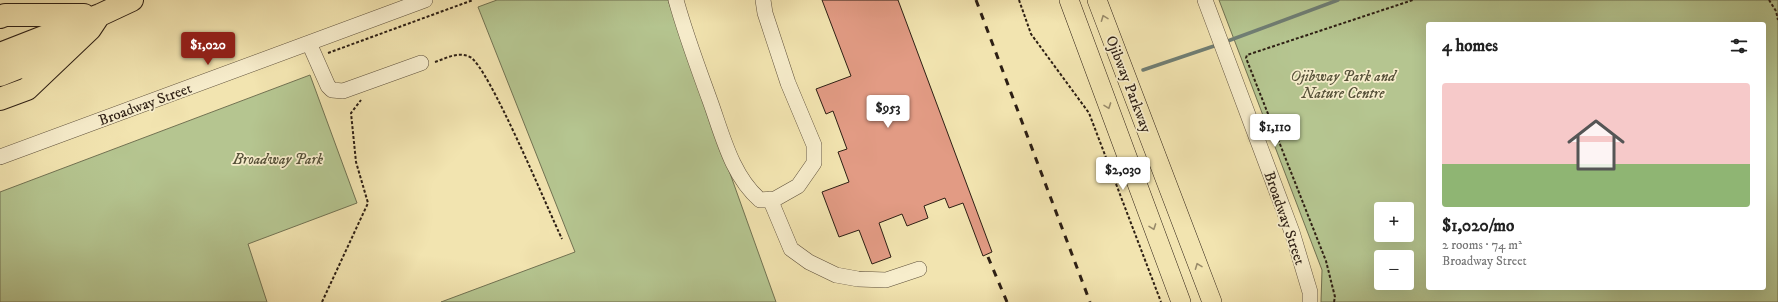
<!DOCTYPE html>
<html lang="en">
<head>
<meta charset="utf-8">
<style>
	:root { --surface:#fff; --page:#f6f6f6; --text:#222; --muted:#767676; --line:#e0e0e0; --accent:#8f2418 }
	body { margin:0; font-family:"IM FELL DW Pica",serif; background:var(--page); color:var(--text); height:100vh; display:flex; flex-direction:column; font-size:15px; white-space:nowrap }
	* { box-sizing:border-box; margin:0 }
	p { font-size:13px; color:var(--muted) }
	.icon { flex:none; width:22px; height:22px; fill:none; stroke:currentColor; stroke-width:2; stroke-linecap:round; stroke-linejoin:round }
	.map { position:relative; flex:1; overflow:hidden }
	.panel { position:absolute; left:1426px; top:22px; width:340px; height:268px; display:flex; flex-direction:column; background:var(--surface); border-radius:4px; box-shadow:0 4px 16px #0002 }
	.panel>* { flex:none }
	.fabs { position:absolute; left:1374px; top:202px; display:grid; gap:8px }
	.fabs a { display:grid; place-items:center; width:40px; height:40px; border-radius:4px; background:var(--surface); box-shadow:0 4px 16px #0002; font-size:20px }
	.price { position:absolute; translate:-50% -34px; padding:0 9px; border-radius:4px; background:#fff; color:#222; font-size:13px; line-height:26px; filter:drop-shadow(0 1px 2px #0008) }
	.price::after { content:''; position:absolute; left:50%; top:24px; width:12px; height:9px; margin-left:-6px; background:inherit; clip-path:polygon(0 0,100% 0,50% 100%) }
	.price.on { background:var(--accent); color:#fff }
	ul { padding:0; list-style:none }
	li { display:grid; align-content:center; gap:8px; height:212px; padding:0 16px }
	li+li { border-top:1px solid var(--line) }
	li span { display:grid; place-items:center; height:124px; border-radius:4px; color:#555 }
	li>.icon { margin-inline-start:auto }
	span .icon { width:72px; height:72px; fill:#fffc; stroke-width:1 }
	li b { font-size:17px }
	h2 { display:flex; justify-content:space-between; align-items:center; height:48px; padding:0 16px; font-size:17px }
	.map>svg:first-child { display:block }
</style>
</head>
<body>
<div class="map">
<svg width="1778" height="302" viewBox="0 0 1778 302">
	<rect width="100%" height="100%" fill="#f2e4b0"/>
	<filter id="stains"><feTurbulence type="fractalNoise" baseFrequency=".005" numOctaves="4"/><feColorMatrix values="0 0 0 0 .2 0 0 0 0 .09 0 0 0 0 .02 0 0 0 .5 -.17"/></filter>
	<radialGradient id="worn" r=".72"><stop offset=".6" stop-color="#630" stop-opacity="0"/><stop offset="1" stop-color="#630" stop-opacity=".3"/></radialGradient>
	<path fill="#b5c590" stroke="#717252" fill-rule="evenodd" d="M497 0H668L776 302H441L575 252 478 7Z
		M1219 0H1778V302H1321L1322 270ZM1428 24H1764V288H1428ZM1381 209H1407V235H1381ZM1381 257H1407V283H1381Z
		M310 75 357 203 248 244 267 302H0V192Z"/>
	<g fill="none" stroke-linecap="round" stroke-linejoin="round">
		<path stroke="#707e74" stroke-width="3.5" d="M1225 42 1338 0
			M1143 70 1217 45"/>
	</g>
	<path fill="#e29b84" stroke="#2d1f14" d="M822 0H898L992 252 983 256 963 203 949 208 945 198 924 206 928 218 907 226 902 214 879 223 891 257 872 264 859 230 839 237 822 192 849 182 838 152 847 149 833 111 826 114 816 89 851 76Z"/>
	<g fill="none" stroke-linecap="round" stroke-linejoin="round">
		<g stroke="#5e503b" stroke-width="16">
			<path id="minor" d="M676 0C685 33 697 65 709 98 722 133 731 175 760 200L775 199 798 186 814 163V145L788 83 765 13 763 0
				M1205 0 1292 232 1310 292V302
				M309 43 328 86 332 90 343 91 421 63
				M0 157 425 0
				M770 199 791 249 809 262 836 275 858 279 886 280 919 269"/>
		</g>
		<g stroke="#2d1f14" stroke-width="20">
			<path id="major" d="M1069 0 1181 302
				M1097 0 1212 302"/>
		</g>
		<g stroke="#2d1f14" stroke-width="24">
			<path id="highway" d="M0 17 5 15H84
				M0 54 100 15 132 0
				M0 75 60 51
				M0 99 27 89 90 29 98 17"/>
		</g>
		<path stroke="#2d1f14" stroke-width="2" stroke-dasharray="3 2" stroke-linecap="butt" d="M1019 0 1031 34 1089 113 1161 302
			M1769 0 1776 11 1778 20
			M328 53 473 0
			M435 62C447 58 458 51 470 57 488 65 549 212 562 239
			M322 302 368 203 356 162 351 113 361 100
			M1334 302 1335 297 1326 261 1246 58 1247 55 1413 0"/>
		<use href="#minor" stroke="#f7edcc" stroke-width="15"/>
		<use href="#major" stroke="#f2e4b0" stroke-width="19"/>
		<use href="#highway" stroke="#f2e4b0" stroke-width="22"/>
		<path stroke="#2d1f14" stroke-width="3" stroke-dasharray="7 7" stroke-linecap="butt" d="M976 0 1090 302
			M988 257 1007 302"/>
	</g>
	<defs><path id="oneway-chevron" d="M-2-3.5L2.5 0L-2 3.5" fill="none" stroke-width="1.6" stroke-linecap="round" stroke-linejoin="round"/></defs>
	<g stroke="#998b6a">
		<use href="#oneway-chevron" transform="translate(1104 18) rotate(-111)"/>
		<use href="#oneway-chevron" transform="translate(1108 106) rotate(70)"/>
		<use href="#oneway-chevron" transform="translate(1153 227) rotate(70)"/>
		<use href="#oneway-chevron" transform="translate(1198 266) rotate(-111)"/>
	</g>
	<g text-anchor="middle" stroke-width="3.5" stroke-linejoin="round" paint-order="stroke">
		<g font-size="15" font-style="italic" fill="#565139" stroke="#f7edcc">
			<text x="1343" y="81">Ojibway Park and<tspan x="1343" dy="17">Nature Centre</tspan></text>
			<text x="278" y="164">Broadway Park</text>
		</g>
		<g font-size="15" fill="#2d1f14" stroke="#f7edcc">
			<text transform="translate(1129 84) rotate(69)" y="5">Ojibway Parkway</text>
			<text transform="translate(145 104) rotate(-20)" y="5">Broadway Street</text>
			<text transform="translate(1285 218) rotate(71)" y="5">Broadway Street</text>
		</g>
	</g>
	<rect width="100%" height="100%" filter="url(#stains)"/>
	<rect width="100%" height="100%" fill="url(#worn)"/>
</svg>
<div class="fabs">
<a>+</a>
<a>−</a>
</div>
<b class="price on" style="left:208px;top:66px">$1,020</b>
<b class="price" style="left:888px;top:129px">$953</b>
<b class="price" style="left:1275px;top:148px">$1,110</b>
<b class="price" style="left:1123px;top:191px">$2,030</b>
<section class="panel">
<h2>4 homes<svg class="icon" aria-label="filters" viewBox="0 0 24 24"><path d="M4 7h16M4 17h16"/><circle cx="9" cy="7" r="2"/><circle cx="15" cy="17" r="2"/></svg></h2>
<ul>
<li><span style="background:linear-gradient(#f6c9c9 65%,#8fb573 0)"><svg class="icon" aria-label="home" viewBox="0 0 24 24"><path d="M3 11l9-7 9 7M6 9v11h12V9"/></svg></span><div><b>$1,020/mo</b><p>2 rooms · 74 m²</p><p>Broadway Street</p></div></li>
</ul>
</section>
</div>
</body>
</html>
